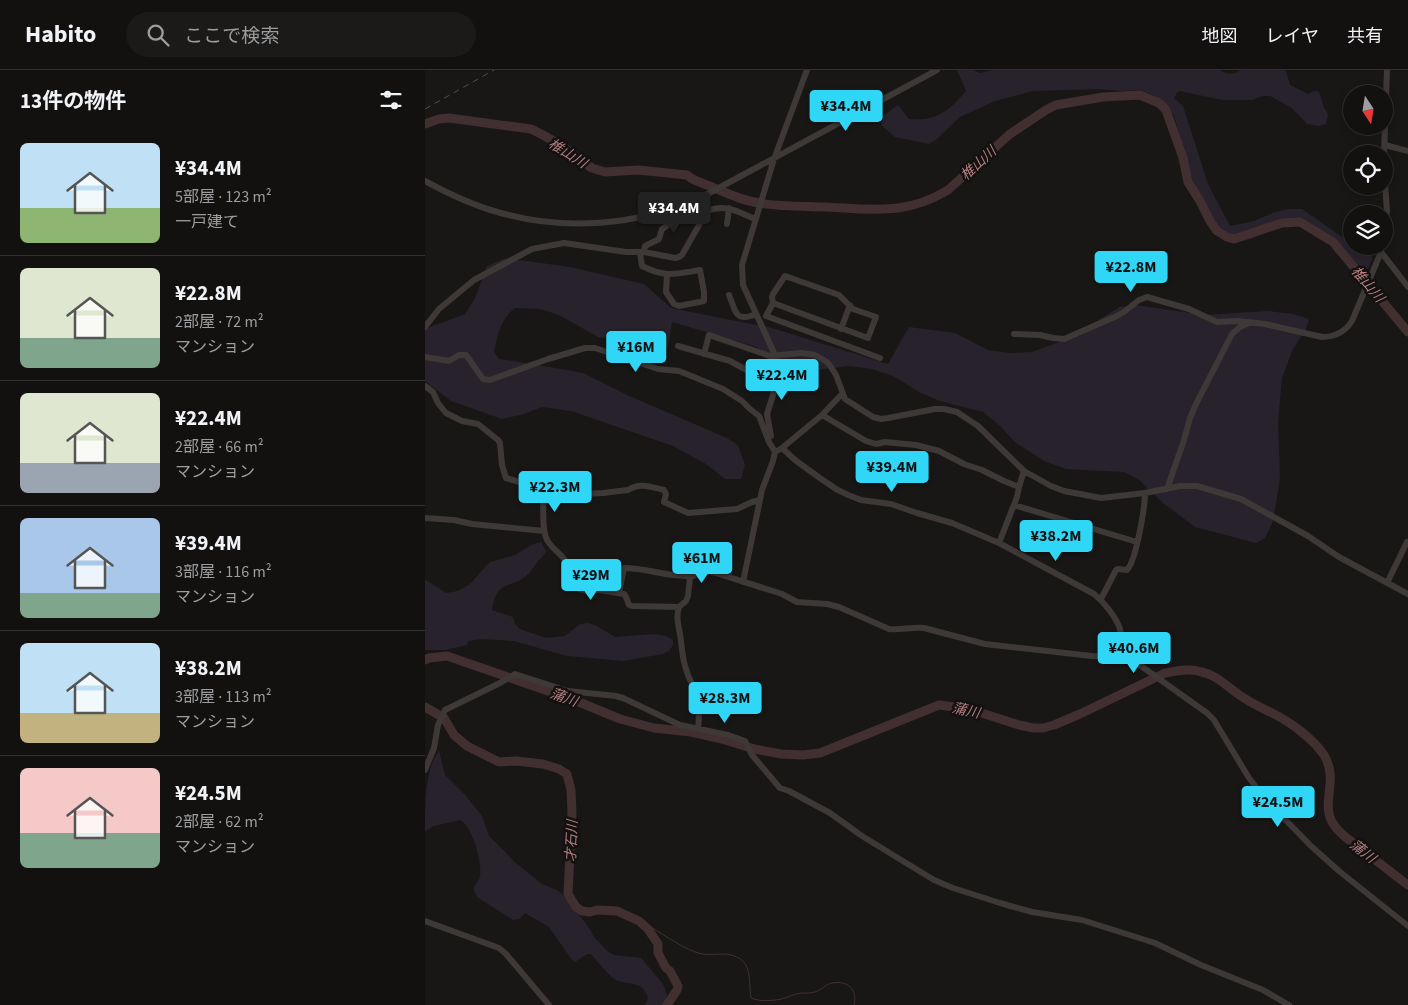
<!DOCTYPE html>
<html lang="ja">
<head>
<meta charset="utf-8">
<style>
	:root { --surface:#121110; --page:#1b1a19; --text:#f1f3f6; --muted:#9c9d9f; --line:#313130; --accent:#30d6f6 }
	body { margin:0; font-family:"Source Sans 3","Noto Sans JP",sans-serif; background:var(--page); color:var(--text); height:100vh; display:flex; flex-direction:column; font-size:19px; white-space:nowrap }
	* { box-sizing:border-box; margin:0 }
	p { font-size:16px; color:var(--muted) }
	.icon { flex:none; width:28px; height:28px; fill:none; stroke:currentColor; stroke-width:2; stroke-linecap:round; stroke-linejoin:round }
	.map { position:relative; flex:1; overflow:hidden }
	.sheet { display:flex; flex-direction:column; background:var(--surface); width:425px }
	.sheet>* { flex:none }
	.needle { width:32px; rotate:168deg }
	.controls { position:absolute; left:918px; top:15px; display:grid; gap:10px }
	.controls a { display:grid; place-items:center; width:50px; height:50px; border-radius:50%; background:var(--surface); box-shadow:0 2px 8px #0003,0 0 0 1px var(--line); font-size:25px }
	.price { position:absolute; translate:-50% -42px; padding:0 11px; border-radius:5px; background:var(--accent); color:#111; font-size:16px; line-height:32px; filter:drop-shadow(0 1px 2px #0008) }
	.price::after { content:''; position:absolute; left:50%; top:30px; width:15px; height:11px; margin-left:-8px; background:inherit; clip-path:polygon(0 0,100% 0,50% 100%) }
	.price.current { background:#222; color:#fff }
	ul { padding:0; list-style:none }
	li { display:flex; align-items:center; gap:15px; height:125px; padding:0 20px }
	li+li { border-top:1px solid var(--line) }
	li span { display:grid; place-items:center; flex:none; width:140px; height:100px; border-radius:8px; color:#555 }
	li>.icon { margin-inline-start:auto }
	span .icon { width:60px; height:60px; fill:#fffc; stroke-width:1 }
	li b { font-size:21px }
	h2 { display:flex; justify-content:space-between; align-items:center; height:60px; padding:0 20px; font-size:21px }
	header { display:flex; align-items:center; gap:30px; box-sizing:border-box; height:70px; padding:0 25px; background:var(--surface); border-bottom:1px solid var(--line) }
	header strong { font-size:24px }
	nav { display:flex; gap:28px; margin-inline-start:auto; font-size:18px }
	.search { width:350px; height:45px; background:var(--page); display:flex; align-items:center; gap:12px; box-sizing:border-box; padding:0 18px; border-radius:28px; color:var(--muted); font-size:19px }
	main { display:flex; flex:1; min-height:0 }
	.map>svg:first-child { display:block }
</style>
</head>
<body>
<header>
<strong>Habito</strong>
<div class="search"><svg class="icon" aria-label="search" viewBox="0 0 24 24"><circle cx="10" cy="10" r="6"/><path d="M15 15l6 6"/></svg>ここで検索</div>
<nav><a>地図</a><a>レイヤ</a><a>共有</a></nav>
</header>
<main>
<section class="sheet">
<h2>13件の物件<svg class="icon" aria-label="filters" viewBox="0 0 24 24"><path d="M4 7h16M4 17h16"/><circle cx="9" cy="7" r="2"/><circle cx="15" cy="17" r="2"/></svg></h2>
<ul>
<li><span style="background:linear-gradient(#bfe0f5 65%,#8fb573 0)"><svg class="icon" aria-label="home" viewBox="0 0 24 24"><path d="M3 11l9-7 9 7M6 9v11h12V9"/></svg></span><div><b>¥34.4M</b><p>5部屋 · 123 m²</p><p>一戸建て</p></div></li>
<li><span style="background:linear-gradient(#dfe7d0 70%,#7fa58c 0)"><svg class="icon" aria-label="home" viewBox="0 0 24 24"><path d="M3 11l9-7 9 7M6 9v11h12V9"/></svg></span><div><b>¥22.8M</b><p>2部屋 · 72 m²</p><p>マンション</p></div></li>
<li><span style="background:linear-gradient(#dfe7d0 70%,#9aa5b1 0)"><svg class="icon" aria-label="home" viewBox="0 0 24 24"><path d="M3 11l9-7 9 7M6 9v11h12V9"/></svg></span><div><b>¥22.4M</b><p>2部屋 · 66 m²</p><p>マンション</p></div></li>
<li><span style="background:linear-gradient(#a9c7e8 75%,#7fa58c 0)"><svg class="icon" aria-label="home" viewBox="0 0 24 24"><path d="M3 11l9-7 9 7M6 9v11h12V9"/></svg></span><div><b>¥39.4M</b><p>3部屋 · 116 m²</p><p>マンション</p></div></li>
<li><span style="background:linear-gradient(#bfe0f5 70%,#c2b280 0)"><svg class="icon" aria-label="home" viewBox="0 0 24 24"><path d="M3 11l9-7 9 7M6 9v11h12V9"/></svg></span><div><b>¥38.2M</b><p>3部屋 · 113 m²</p><p>マンション</p></div></li>
<li><span style="background:linear-gradient(#f6c9c9 65%,#7fa58c 0)"><svg class="icon" aria-label="home" viewBox="0 0 24 24"><path d="M3 11l9-7 9 7M6 9v11h12V9"/></svg></span><div><b>¥24.5M</b><p>2部屋 · 62 m²</p><p>マンション</p></div></li>
</ul>
</section>
<div class="map">
<svg width="983" height="935" viewBox="0 0 983 935">
	<rect width="100%" height="100%" fill="#181716"/>
	<path fill="#28222c" d="M532 0H548L555 3 568 0H794C802 4 808 6 816 0H859L861 1 865 15 883 24 889 21H893L895 24 899 38 903 44 901 54 894 56 882 54 867 38 845 26H838L827 30H797L755 21 752 23 749 28 758 36 783 114 805 156 829 151 850 142 864 139H877L926 173V176H932L948 187 941 204C924 188 897 156 876 149 868 147 861 150 854 154 830 167 813 182 789 158L767 109 749 46 740 34 728 25 721 22 714 20 697 21 674 19 608 21 570 31 535 47 513 68 504 74 470 67 456 55 459 45 473 35 484 49C511 52 525 40 541 21Z
		M79 189 102 191 145 197 219 214 246 238 347 258 463 294 484 257 530 263 563 280 585 283 607 282 640 270 695 237 710 235 780 245 843 241 868 244 884 249 881 259 868 279 857 308 853 352 855 408 848 451 840 468 831 473 770 457 738 433 714 410 699 402 641 399 619 391 590 372 573 354 558 342 515 331 496 323 468 306 447 299 423 296 393 300 358 308 332 277 247 252 243 278 173 267 134 245 115 239 90 238C75 250 73 264 69 282L74 289 108 294 158 303 202 325 302 368 313 375 320 395 316 409H300L281 394 248 376 146 341 117 337 99 344 77 349 26 331 0 311V259L40 244 50 228 62 196Z
		M116 472 121 481C119 486 117 487 114 490 110 494 108 500 104 503 87 521 72 507 67 540L88 547 90 554 95 559 121 568 140 566 155 554 163 553 170 555 190 567 229 564 241 566 248 570V575L244 581 238 584 199 591 142 586 89 571 57 569 43 571 42 575 20 580H0V510L3 511 21 523 33 521 45 514 65 492 90 485 106 475Z
		M14 681 20 705 41 726 57 746 64 766 92 794 117 814 132 820 141 827 164 858 169 867 182 881 189 885 216 888 238 914 242 925 240 935H220L223 928C218 910 204 916 191 910 185 907 171 890 166 884H162L150 892 147 890 124 857 100 843 95 849 88 850 52 827C44 814 53 817 55 806 57 792 48 757 35 750L9 756 0 761C0 738 0 697 14 681Z"/>
	<g fill="none" stroke-linecap="round" stroke-linejoin="round">
		<path stroke="#422f30" stroke-width="1" d="M219 855 226 857C239 865 262 881 277 884 285 885 293 884 300 884 329 887 323 908 326 928 335 932 350 931 360 928 364 927 367 925 371 924 378 922 385 924 390 922 397 920 401 914 407 913 423 910 433 920 429 935"/>
		<path stroke="#422f30" stroke-width="9" d="M0 54 14 49 24 48 106 59 118 65 137 76 167 98 180 102 213 100 262 105C268 111 275 112 282 115 298 121 312 129 329 132 352 137 377 136 401 137 424 138 449 141 473 138 490 136 508 129 523 120L585 64 621 40 631 35 678 27 715 25 734 33 741 40 758 88 763 112 775 131 785 151 792 161 802 167 809 169 857 153 875 152 908 172 983 262
			M0 590 4 588 22 586 149 630 195 649 229 658 266 662 297 669 329 679 356 684 378 685 395 683 514 635 544 639 594 655 608 658H618L629 655 655 644 740 603C752 601 765 598 777 602 794 606 804 619 819 628 828 634 839 639 849 644 867 653 888 669 899 685 914 710 896 731 907 752 914 764 927 772 938 780 953 792 968 804 983 815
			M0 637 19 648 29 665 42 676 74 692 91 691 118 694 134 699 142 704 146 720 147 743 143 824 151 837 157 841 165 842 172 840 192 841 214 851 223 859 233 874V883L241 898 245 901 253 916 252 920 242 935"/>
		<path stroke="#3e3937" stroke-width="6" d="M960 75 983 81
			M959 84 962 0
			M959 101 962 141 959 163
			M0 111C22 123 45 134 69 141 137 162 213 156 277 127L512 0
			M302 154 304 138
			M219 182 220 176 234 169 237 159 243 155 249 148 247 139
			M956 182 983 217
			M215 183 217 196C241 208 251 204 275 200L279 222V231L254 236 249 234 241 222 242 205
			M304 225C311 241 309 253 331 244
			M348 233 443 268 451 247 428 239 414 225 360 206 348 224 347 227 348 233 341 246 455 288
			M0 257 14 239 49 210 107 179 139 173 201 182H219L250 188 254 187 257 185 282 141C301 133 313 142 330 149
			M416 259 425 235
			M589 264 615 265 628 268 639 269 692 246 699 242 714 230 722 227 764 239 792 252 812 251 840 254 897 267C910 267 920 262 927 251L956 182 957 176
			M253 276 305 291 351 316
			M279 284 284 265 345 286 377 283 390 285 402 292 406 297 411 305 420 329 448 347 456 349 463 348 510 339H519L532 342 553 356 599 401 626 416 639 421 676 428 720 423 755 416H772L816 429 883 466 914 487 983 524
			M0 287 24 291 34 285H41L58 309 65 310 123 289 160 278H170L233 299 254 301 298 319 317 331 325 339 334 346 344 372 350 382
			M0 316 8 322 13 333 21 343 37 351 53 354 73 370 75 373 77 395 81 408 98 413 118 426 178 423 203 420C215 412 226 417 239 420L241 424 239 432 263 443 312 439 327 432 335 430
			M397 345 441 371 451 374 460 372 491 375 514 381 539 394 557 400 579 411 594 417
			M346 366 342 344 354 306 350 285 318 215 317 195 349 89 382 0
			M357 378 370 390 392 406 411 419 423 425 436 430 466 434 492 443 527 453 574 473 669 524C679 532 691 547 695 559 697 568 696 578 697 587
			M742 419 759 370 765 348 772 332 807 264 815 257 824 253
			M118 426C119 439 116 463 124 473 133 485 139 483 144 501L152 505 154 519 162 521 174 520 199 524 201 527 204 535 207 536 254 537 261 531 263 526 265 507 282 501 291 503 357 524 372 532 402 534 414 537 464 559C476 560 487 557 499 558L560 574 667 586 697 587 709 591 782 643 789 650 824 708 842 731 886 776 914 801 983 856
			M589 435 712 472
			M0 448 29 450 47 454 119 461
			M574 473 592 427 594 417 599 401
			M318 512 337 420 348 391 350 382 357 378 397 345 417 324
			M962 513 982 472
			M194 523 199 498C216 498 232 503 248 505 254 506 259 505 265 507
			M676 529 691 500 693 499 702 500C711 491 720 437 720 423
			M254 537C251 546 253 554 255 564 257 576 257 590 262 602 263 607 266 611 268 616 273 629 275 645 273 658
			M0 700 9 678 13 655 20 640 75 613 90 604 143 621 191 626 198 628 255 655 303 665 320 671 327 685 355 718 364 721 405 743 437 766 509 810 528 818 575 833 607 842 657 850 730 873 776 895 838 920 864 935
			M0 851 74 878 81 884 124 935"/>
		<path stroke="#534c4a" stroke-width="1" stroke-dasharray="6 5" stroke-linecap="butt" d="M0 39 69 0"/>
	</g>
	<g text-anchor="middle" stroke-width="5" stroke-linejoin="round" paint-order="stroke">
		<g font-size="14" font-style="italic" fill="#b47e80" stroke="#131211">
			<text transform="translate(143 83) rotate(32)" y="5">椎山川</text>
			<text transform="translate(553 93) rotate(-42)" y="5">椎山川</text>
			<text transform="translate(943 214) rotate(50)" y="5">椎山川</text>
			<text transform="translate(139 627) rotate(20)" y="5">蒲川</text>
			<text transform="translate(541 640) rotate(12)" y="5">蒲川</text>
			<text transform="translate(146 771) rotate(-87)" y="5">才石川</text>
			<text transform="translate(938 781) rotate(38)" y="5">蒲川</text>
		</g>
	</g>
</svg>
<div class="controls">
<a><svg class="needle" viewBox="-14 -14 28 28"><path d="M0-13l5 13h-10z" fill="#e53935"/><path d="M0 13l5-13h-10z" fill="#9c9d9f"/></svg></a>
<a><svg class="icon" aria-label="locate" viewBox="0 0 24 24"><circle cx="12" cy="12" r="6"/><path d="M12 2v4M12 18v4M2 12h4M18 12h4"/></svg></a>
<a><svg class="icon" aria-label="layers" viewBox="0 0 24 24"><path d="M12 4l9 5-9 5-9-5zM3 14l9 5 9-5"/></svg></a>
</div>
<b class="price" style="left:421px;top:62px">¥34.4M</b>
<b class="price current" style="left:249px;top:164px">¥34.4M</b>
<b class="price" style="left:706px;top:223px">¥22.8M</b>
<b class="price" style="left:211px;top:303px">¥16M</b>
<b class="price" style="left:357px;top:331px">¥22.4M</b>
<b class="price" style="left:467px;top:423px">¥39.4M</b>
<b class="price" style="left:130px;top:443px">¥22.3M</b>
<b class="price" style="left:631px;top:492px">¥38.2M</b>
<b class="price" style="left:277px;top:514px">¥61M</b>
<b class="price" style="left:166px;top:531px">¥29M</b>
<b class="price" style="left:709px;top:604px">¥40.6M</b>
<b class="price" style="left:300px;top:654px">¥28.3M</b>
<b class="price" style="left:853px;top:758px">¥24.5M</b>
</div>
</main>
</body>
</html>
